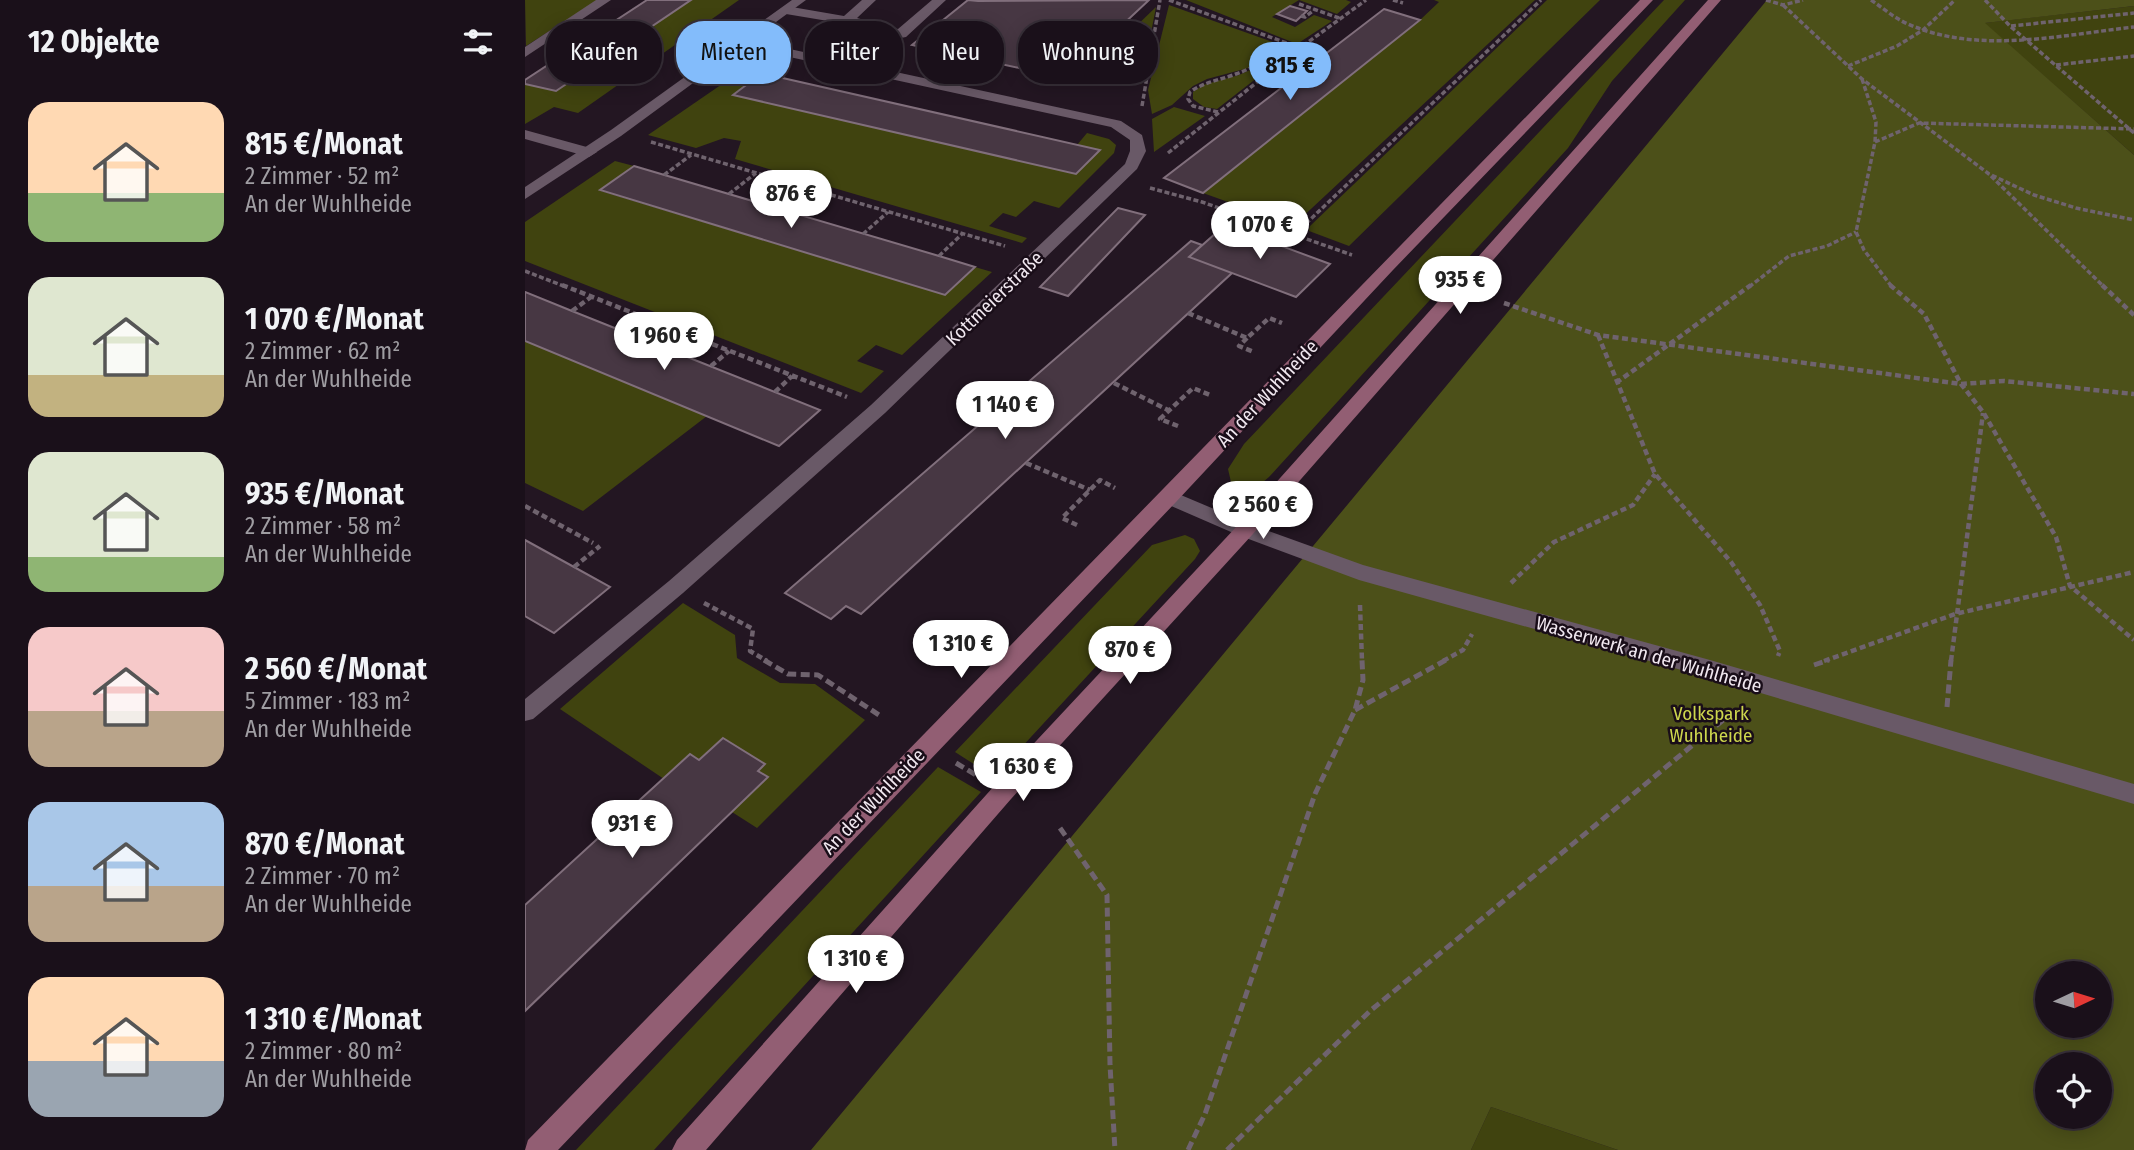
<!DOCTYPE html>
<html lang="de">
<head>
<meta charset="utf-8">
<style>
	:root { --surface:#1a101a; --page:#271e27; --text:#f1f3f6; --muted:#9f9da2; --line:#383039; --accent:#83bcfb }
	body { margin:0; font-family:"Fira Sans Condensed",sans-serif; background:var(--page); color:var(--text); height:100vh; display:flex; flex-direction:column; font-size:26px; white-space:nowrap }
	* { box-sizing:border-box; margin:0 }
	p { font-size:23px; color:var(--muted) }
	.icon { flex:none; width:38px; height:38px; fill:none; stroke:currentColor; stroke-width:2; stroke-linecap:round; stroke-linejoin:round }
	.map { position:relative; flex:1; overflow:hidden }
	.side { display:flex; flex-direction:column; background:var(--surface); width:525px }
	.side>* { flex:none }
	.top-card { position:absolute; left:21px; top:21px; width:665px; height:63px; display:flex; gap:14px }
	.needle { width:46px; rotate:86deg }
	.buttons { position:absolute; left:1510px; top:961px; display:grid; gap:14px }
	.buttons a { display:grid; place-items:center; width:77px; height:77px; border-radius:50%; background:var(--surface); box-shadow:0 4px 18px #0003,0 0 0 2px var(--line); font-size:35px }
	.price { position:absolute; translate:-50% -60px; padding:0 16px; border-radius:24px; background:#fff; color:#222; font-size:23px; line-height:46px; filter:drop-shadow(0 2px 4px #0008) }
	.price::after { content:''; position:absolute; left:50%; top:42px; width:21px; height:16px; margin-left:-10px; background:inherit; clip-path:polygon(0 0,100% 0,50% 100%) }
	.price.selected { background:var(--accent); color:#111 }
	ul { padding:0; list-style:none }
	li { display:flex; align-items:center; gap:21px; height:175px; padding:0 28px }
	li span { display:grid; place-items:center; flex:none; width:196px; height:140px; border-radius:21px; color:#555 }
	li>.icon { margin-inline-start:auto }
	span .icon { width:84px; height:84px; fill:#fffc; stroke-width:1 }
	li b { font-size:30px }
	h2 { display:flex; justify-content:space-between; align-items:center; height:84px; padding:0 28px; font-size:30px }
	.pill { padding:0 24px; border-radius:28px; background:var(--surface); box-shadow:0 4px 18px #0003,0 0 0 2px var(--line); font-size:24px; line-height:63px }
	.pill.selected { background:var(--accent); color:#111 }
	main { display:flex; flex:1; min-height:0 }
	.map>svg:first-child { display:block }
</style>
</head>
<body>
<main>
<section class="side">
<h2>12 Objekte<svg class="icon" aria-label="filters" viewBox="0 0 24 24"><path d="M4 7h16M4 17h16"/><circle cx="9" cy="7" r="2"/><circle cx="15" cy="17" r="2"/></svg></h2>
<ul>
<li><span style="background:linear-gradient(#ffd9b3 65%,#8fb573 0)"><svg class="icon" aria-label="home" viewBox="0 0 24 24"><path d="M3 11l9-7 9 7M6 9v11h12V9"/></svg></span><div><b>815 €/Monat</b><p>2 Zimmer · 52 m²</p><p>An der Wuhlheide</p></div></li>
<li><span style="background:linear-gradient(#dfe7d0 70%,#c2b280 0)"><svg class="icon" aria-label="home" viewBox="0 0 24 24"><path d="M3 11l9-7 9 7M6 9v11h12V9"/></svg></span><div><b>1 070 €/Monat</b><p>2 Zimmer · 62 m²</p><p>An der Wuhlheide</p></div></li>
<li><span style="background:linear-gradient(#dfe7d0 75%,#8fb573 0)"><svg class="icon" aria-label="home" viewBox="0 0 24 24"><path d="M3 11l9-7 9 7M6 9v11h12V9"/></svg></span><div><b>935 €/Monat</b><p>2 Zimmer · 58 m²</p><p>An der Wuhlheide</p></div></li>
<li><span style="background:linear-gradient(#f6c9c9 60%,#b9a48a 0)"><svg class="icon" aria-label="home" viewBox="0 0 24 24"><path d="M3 11l9-7 9 7M6 9v11h12V9"/></svg></span><div><b>2 560 €/Monat</b><p>5 Zimmer · 183 m²</p><p>An der Wuhlheide</p></div></li>
<li><span style="background:linear-gradient(#a9c7e8 60%,#b9a48a 0)"><svg class="icon" aria-label="home" viewBox="0 0 24 24"><path d="M3 11l9-7 9 7M6 9v11h12V9"/></svg></span><div><b>870 €/Monat</b><p>2 Zimmer · 70 m²</p><p>An der Wuhlheide</p></div></li>
<li><span style="background:linear-gradient(#ffd9b3 60%,#9aa5b1 0)"><svg class="icon" aria-label="home" viewBox="0 0 24 24"><path d="M3 11l9-7 9 7M6 9v11h12V9"/></svg></span><div><b>1 310 €/Monat</b><p>2 Zimmer · 80 m²</p><p>An der Wuhlheide</p></div></li>
</ul>
</section>
<div class="map">
<svg width="1609" height="1150" viewBox="0 0 1609 1150">
	<rect width="100%" height="100%" fill="#231622"/>
	<path fill="#40430f" d="M0 0H73L1 46Z
		M166 0H214L53 113 29 107 0 124V84Z
		M661 0H821L826 2 812 14 774 0 747 17 770 27 789 15 807 21 772 44Z
		M909 0H1010L772 222 767 225 678 193 895 20 914 2Z
		M1022 0H1075L824 246 784 231 785 226Z
		M1139 0H1160L1087 81 1043 148 744 477 725 493 715 492 706 482 703 469 719 444Z
		M644 5 762 47 727 67 682 79 668 86 647 105 627 114 623 90Z
		M1609 6V155L1459 23Z
		M631 7 616 85 610 60 582 54Z
		M754 57 755 60 692 109 679 107 668 99V92L678 85 714 75Z
		M219 69 237 73 209 95 551 174 575 150 552 145 562 133 584 139 591 145 589 153 534 208 509 201 491 217 478 213 464 226 502 238 497 243 210 159 216 141 199 138 171 148 123 135Z
		M649 107 680 116 629 152 627 119Z
		M90 161 109 166 76 191 420 295 450 267 467 272 377 355 351 345 332 361 359 371 336 393 0 261V222Z
		M0 341 182 416 58 511 0 483Z
		M660 535 669 539 675 551 670 559 469 777 430 752 627 545Z
		M158 603 210 635 212 658 255 683 290 684 340 720 232 828 207 812 243 777 233 771 240 764 198 738 174 760 139 779 35 709Z
		M413 767 456 792 129 1150H51Z
		M966 1107 1093 1150H946Z"/>
	<path fill="#4c5019" fill-rule="evenodd" d="M1242 0H1609V6L1460 23 1609 155V1150H1093L966 1107 946 1150H286ZM1522 973H1575V1026H1522ZM1522 1064H1575V1116H1522Z"/>
	<path fill="#473743" stroke="#816f7c" stroke-width="2" d="M122 0H166L31 91 0 84V80Z
		M443 0 453 1 624 0 562 58 575 61 555 81 387 45Z
		M765 6 782 11 771 21 752 14Z
		M859 9 895 20 678 193 639 178Z
		M237 73 262 79 575 150 551 174 208 95Z
		M109 166 414 256 450 267 420 295 75 190Z
		M593 208 620 215 543 296 515 287Z
		M700 225 805 264 771 297 664 257Z
		M666 241 677 245 664 257 707 273 336 614 321 606 306 619 260 593Z
		M0 292 47 311 295 410 254 446 0 341Z
		M0 540 49 567 85 587 29 633 0 616Z
		M198 738 240 764 233 771 243 777 0 1011V905L165 754 174 760Z"/>
	<g fill="none" stroke-linecap="round" stroke-linejoin="round">
		<path stroke="#6f636e" stroke-width="3.5" stroke-dasharray="5 2.5" stroke-linecap="butt" d="M644 0 775 48
			M868 0 878 3
			M1241 0 1258 5 1278 0
			M1346 0C1358 8 1369 18 1383 24 1453 55 1536 35 1609 27
			M1460 0 1485 26 1609 133
			M774 4 814 18
			M1258 5 1337 79 1464 174 1509 195 1551 208 1609 220
			M776 16 780 17 789 10
			M1486 26 1609 13
			M1531 65 1609 56
			M1323 66 1372 46 1398 30 1430 0
			M1337 79 1351 122 1350 142 1331 232 1339 250 1367 287
			M617 106 635 0
			M693 112 668 106 663 99 665 92C679 82 695 80 711 74 729 68 743 56 763 56
			M126 142 480 246
			M1350 142 1394 123 1609 129
			M643 153 775 48 841 0
			M139 175 166 155
			M1466 176 1579 287
			M625 188 677 202 827 255
			M204 194 231 173
			M271 214 296 192
			M338 234 363 212
			M770 234 1016 0
			M414 256 437 234
			M0 271 41 287
			M1224 287 1264 256 1302 246 1331 232"/>
		<path stroke="#6f636e" stroke-width="4.5" stroke-dasharray="6 3.5" stroke-linecap="butt" d="M37 285 322 397
			M1365 285 1399 314 1436 384 1458 412 1531 537 1545 586 1609 640
			M1577 285 1609 315
			M979 303 1073 335 1436 384 1479 381 1609 394
			M47 311 66 297
			M663 313 722 338 744 318 757 323
			M1073 335 1130 474 1206 562 1235 605 1255 651 1253 656
			M114 338 133 323
			M722 338 714 346 729 352
			M186 366 204 351
			M589 383 643 410
			M1091 383 1226 285
			M250 392 267 376
			M653 426 635 419 668 388 685 395
			M501 463 565 490
			M0 506 68 543
			M552 525 537 518 575 480 590 488
			M49 567 75 546
			M986 583 1029 542 1108 505 1130 474
			M179 603 228 629 225 651 242 661
			M835 605 837 661
			M918 661 938 650 947 634
			M1299 661 1430 614 1609 572
			M1426 661 1458 413"/>
		<path stroke="#6f636e" stroke-width="5" stroke-dasharray="9 4.5" stroke-linecap="butt" d="M239 660 263 674 293 675 357 717
			M1289 665 1304 660
			M1422 707 1426 660
			M830 710 921 660
			M431 763 451 775
			M535 828 582 895 585 1065 590 1150
			M663 1150 680 1114 790 794 830 710 838 680 837 660
			M702 1150 845 1011 1209 711"/>
		<path fill="#695967" fill-rule="evenodd" d="M71 0H86L0 57V47Z
			M337 0H351L332 18 373 29 407 0H421L381 37 376 38 321 24 261 14 254 10 261 6 319 16Z
			M219 39 596 121 617 135 621 151 612 169 360 413 158 593 8 719 0 721V699L144 581 346 405 600 164 605 151V140L586 127 214 46V40Z
			M0 130 69 149 72 152 64 157 0 139Z
			M644 490 727 525 838 565 1185 660 1609 784V804L1185 678 834 580 713 535 637 502 634 497 637 492Z"/>
		<path fill="#695967" fill-rule="evenodd" d="M267 0H281L96 136 0 199V187L86 130Z"/>
		<path fill="#925e73" fill-rule="evenodd" d="M1115 0H1128L868 270 651 502 33 1150H0L3 1140Z
			M1183 0H1196L727 535 486 799 181 1150H147L152 1140 470 785 713 525Z"/>
	</g>
	<g text-anchor="middle" stroke-width="5" stroke-linejoin="round" paint-order="stroke">
		<g font-size="19" fill="#f0e7ef" stroke="#190d18">
			<text transform="translate(469 298) rotate(-44)" y="7">Kottmeierstraße</text>
			<text transform="translate(742 393) rotate(-47)" y="7">An der Wuhlheide</text>
			<text transform="translate(1124 654) rotate(16)" y="7">Wasserwerk an der Wuhlheide</text>
			<text transform="translate(348 801) rotate(-46)" y="7">An der Wuhlheide</text>
		</g>
		<g font-size="19" fill="#cdd64d" stroke="#190d18">
			<text x="1186" y="720">Volkspark<tspan x="1186" dy="22">Wuhlheide</tspan></text>
		</g>
	</g>
</svg>
<div class="buttons">
<a><svg class="needle" viewBox="-14 -14 28 28"><path d="M0-13l5 13h-10z" fill="#e53935"/><path d="M0 13l5-13h-10z" fill="#9f9da2"/></svg></a>
<a><svg class="icon" aria-label="locate" viewBox="0 0 24 24"><circle cx="12" cy="12" r="6"/><path d="M12 2v4M12 18v4M2 12h4M18 12h4"/></svg></a>
</div>
<b class="price selected" style="left:765px;top:102px">815 €</b>
<b class="price" style="left:266px;top:230px">876 €</b>
<b class="price" style="left:735px;top:261px">1 070 €</b>
<b class="price" style="left:935px;top:316px">935 €</b>
<b class="price" style="left:139px;top:372px">1 960 €</b>
<b class="price" style="left:480px;top:441px">1 140 €</b>
<b class="price" style="left:738px;top:541px">2 560 €</b>
<b class="price" style="left:436px;top:680px">1 310 €</b>
<b class="price" style="left:605px;top:686px">870 €</b>
<b class="price" style="left:498px;top:803px">1 630 €</b>
<b class="price" style="left:107px;top:860px">931 €</b>
<b class="price" style="left:331px;top:995px">1 310 €</b>
<div class="top-card">
<a class="pill">Kaufen</a>
<a class="pill selected">Mieten</a>
<a class="pill">Filter</a>
<a class="pill">Neu</a>
<a class="pill">Wohnung</a>
</div>
</div>
</main>
</body>
</html>
